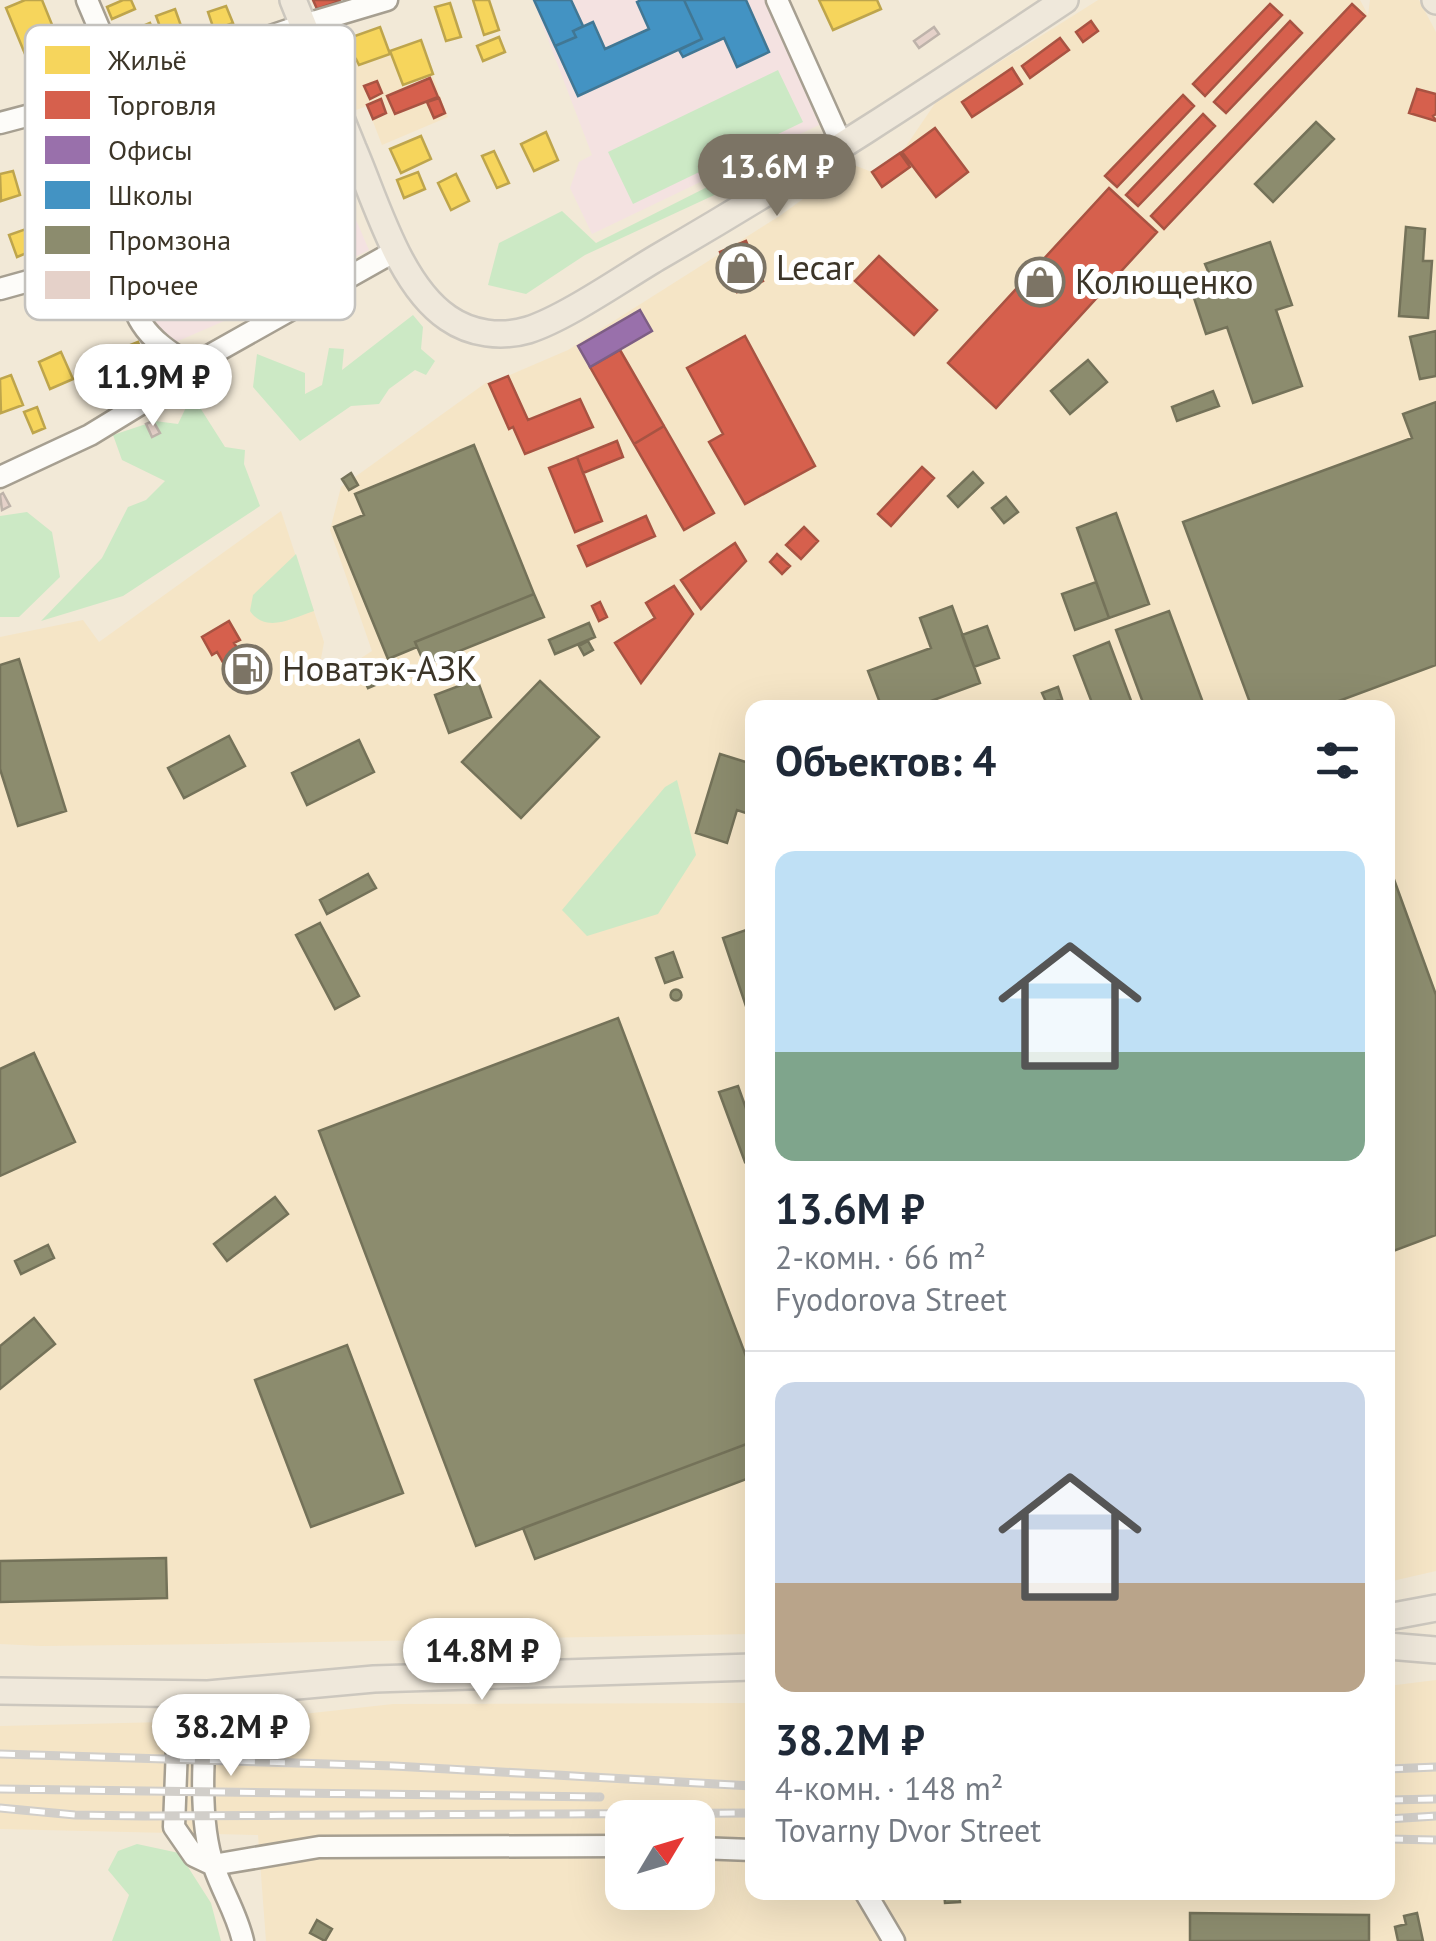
<!DOCTYPE html>
<html lang="ru">
<head>
<meta charset="utf-8">
<style>
	:root { --surface:#fff; --page:#f2f2f3; --text:#1f2937; --muted:#747a83; --line:#e0e1e3; --accent:#7c7465 }
	body { margin:0; font-family:"PT Sans",sans-serif; background:var(--page); color:var(--text); height:100vh; display:flex; flex-direction:column; font-size:38px; white-space:nowrap }
	* { box-sizing:border-box; margin:0 }
	p { font-size:32px; color:var(--muted) }
	.icon { flex:none; width:55px; height:55px; fill:none; stroke:currentColor; stroke-width:2; stroke-linecap:round; stroke-linejoin:round }
	.map { position:relative; flex:1; overflow:hidden }
	.drawer { position:absolute; left:745px; top:700px; width:650px; height:1200px; display:flex; flex-direction:column; background:var(--surface); border-radius:20px; box-shadow:0 10px 40px #0002 }
	.drawer>* { flex:none }
	.needle { width:65px; rotate:52deg }
	.buttons { position:absolute; left:605px; top:1800px; display:grid; gap:20px }
	.buttons a { display:grid; place-items:center; width:110px; height:110px; border-radius:20px; background:var(--surface); box-shadow:0 10px 40px #0002; font-size:50px }
	.price { position:absolute; translate:-50% -85px; padding:0 22px; border-radius:35px; background:#fff; color:#222; font-size:32px; line-height:65px; filter:drop-shadow(0 2px 5px #0008) }
	.price::after { content:''; position:absolute; left:50%; top:60px; width:30px; height:22px; margin-left:-15px; background:inherit; clip-path:polygon(0 0,100% 0,50% 100%) }
	.price.active { background:var(--accent); color:#fff }
	ul { padding:0; list-style:none }
	li { display:grid; align-content:center; gap:20px; height:530px; padding:0 30px }
	li+li { border-top:2px solid var(--line) }
	li span { display:grid; place-items:center; height:310px; border-radius:20px; color:#555 }
	li>.icon { margin-inline-start:auto }
	span .icon { width:180px; height:180px; fill:#fffc; stroke-width:1 }
	li b { font-size:42px }
	h2 { display:flex; justify-content:space-between; align-items:center; height:120px; padding:0 30px; font-size:42px }
	.map>svg:first-child { display:block }
</style>
</head>
<body>
<div class="map">
<svg width="1436" height="1941" viewBox="0 0 1436 1941">
	<rect width="100%" height="100%" fill="#f2e9d7"/>
	<path fill="#f5e5c6" fill-rule="evenodd" d="M1098 0H1360L1368 15 1370 0H1419L1436 32V1571L1388 1582V708H752V1634L219 1644 41 1646 0 1644V637L83 620 99 642 281 511 324 642 317 681 341 671 372 651 330 530 341 487 487 382 489 384 568 350 781 215 851 164 872 172 902 152 936 102Z
		M381 26 403 87 433 76 448 117 382 145 367 106 356 110 328 44Z
		M1436 1680V1941H266L258 1835 0 1829V1726L249 1720 393 1704 752 1703V1892H1388V1686ZM622 1818H698V1892H622Z"/>
	<path fill="#f4e2e1" d="M533 0H766L819 125 592 234 570 188 579 162 592 155Z
		M154 141 203 151 240 150 259 185 333 167 369 250 254 308 169 345 142 309 119 247 144 228 135 149Z"/>
	<path fill="#cce9c5" d="M778 70 803 122 633 204 608 152Z
		M803 154 585 255 526 294 488 285 499 243 562 211 596 243 757 162Z
		M413 315 423 327 421 349 435 361 426 375 415 370 389 389 379 404 351 406 300 441 253 387 257 354 305 373V394L322 385 329 348 344 349 342 370Z
		M192 395 225 447 245 450 244 464 260 506 123 596 41 621 102 558 128 507 146 500 165 481 122 460 113 435 155 421 178 424Z
		M27 512 52 532 60 577 19 617H0V516Z
		M296 554 314 611C292 618 266 634 250 611L253 595Z
		M677 780 696 855 658 914 587 936 562 910 665 787Z
		M137 1844 179 1853 211 1903 221 1941H112L129 1895 108 1870 118 1851Z"/>
	<path fill="#f6d55c" stroke="#bea54c" stroke-width="2.5" d="M25 0H42L70 69 37 83 6 8Z
		M123 0H131L135 9 112 19 107 7Z
		M473 0H489L499 30 484 35Z
		M819 0H877L881 9 833 30Z
		M450 3 461 37 446 41 435 7Z
		M226 6 233 23 214 30 208 12Z
		M175 9 185 37 166 43 156 16Z
		M150 23 160 46 141 53 131 31Z
		M380 27 390 54 359 65 356 59 346 63 338 42Z
		M499 37 505 52 483 61 477 46Z
		M421 40 433 74 403 85 390 51Z
		M546 132 558 160 534 171 521 144Z
		M421 136 431 159 401 173 390 149Z
		M494 151 509 183 497 188 482 156Z
		M13 171 20 195 1 201 0 174Z
		M418 172 425 189 404 198 397 180Z
		M456 174 469 201 451 210 438 183Z
		M26 229 34 250 17 257 9 235Z
		M138 342 149 371 129 379 118 350Z
		M115 351 127 380 115 385 103 356Z
		M61 352 73 379 50 389 39 362Z
		M101 368 109 386 95 392 87 374Z
		M11 375 23 405 1 413 0 379Z
		M37 407 45 428 33 433 24 412Z"/>
	<path fill="#d6604d" stroke="#a85342" stroke-width="2.5" d="M313 0H339L340 1 317 9Z
		M1270 4 1282 15 1205 96 1193 84Z
		M1352 4 1365 16 1164 229 1151 216Z
		M1091 21 1098 31 1083 42 1076 32Z
		M1290 21 1302 33 1226 113 1214 102Z
		M1060 38 1069 50 1030 78 1022 66Z
		M1012 68 1022 84 972 117 962 102Z
		M430 78 438 97 395 114 387 96Z
		M377 81 382 93 370 99 364 86Z
		M1417 89 1436 94V114L1433 116 1436 121 1409 113Z
		M1183 95 1194 106 1117 187 1105 176Z
		M439 98 445 113 434 118 427 102Z
		M381 99 386 113 373 119 367 105Z
		M1203 114 1215 126 1138 206 1126 195Z
		M935 128 968 172 936 197 902 152Z
		M900 153 910 167 882 187 872 172Z
		M1109 188 1157 232 996 408 948 363Z
		M746 241 763 281 737 292 720 252Z
		M879 256 937 310 914 335 855 281Z
		M745 336 815 466 745 504 709 442 723 434 687 368Z
		M620 350 664 426 634 444 590 367Z
		M508 376 528 420 580 399 593 427 525 454 513 427 509 429 489 384Z
		M664 426 714 513 684 530 634 444Z
		M617 441 623 457 583 473 577 457Z
		M577 457 602 521 575 532 549 468Z
		M922 467 934 478 891 526 878 514Z
		M646 516 655 536 587 566 578 546Z
		M804 527 818 541 801 559 786 545Z
		M735 543 746 561 701 609 681 580Z
		M777 554 790 566 782 574 770 562Z
		M674 586 693 614 641 683 615 643 655 618 646 603Z
		M600 602 607 617 599 621 592 606Z
		M229 621 240 640 234 643 246 663 229 673 217 652 212 655 202 637Z
		M256 657 265 673 252 681 249 676 236 684 229 673Z"/>
	<path fill="#9970ab" stroke="#7d5e84" stroke-width="2.5" d="M640 310 652 331 590 367 578 346Z"/>
	<path fill="#4393c3" stroke="#417794" stroke-width="2.5" d="M534 0H571L583 26 573 31 576 37 555 46Z
		M641 0H684L702 39 578 96 555 46 576 37 573 31 593 22 605 49 649 29 637 2Z
		M684 0H746L769 52 737 67 724 38 683 57 679 50 702 39Z"/>
	<path fill="#8c8c6e" stroke="#747259" stroke-width="2.5" d="M1316 122 1334 139 1273 202 1255 184Z
		M1406 227 1425 229 1423 261H1432L1428 318 1399 316Z
		M1270 242 1292 305 1276 310 1302 386 1253 403 1227 327 1206 334 1189 283 1210 276 1205 264Z
		M1436 331V376L1420 379 1410 337Z
		M1088 360 1107 382 1070 414 1051 391Z
		M1213 391 1219 406 1177 421 1172 407Z
		M1436 402V665L1320 708H1252L1183 522 1412 438 1403 414Z
		M474 445 534 594 415 642 417 647 388 659 334 527 364 515 355 494Z
		M973 472 983 483 958 507 948 496Z
		M351 473 358 485 349 490 342 479Z
		M1006 497 1018 512 1004 523 992 508Z
		M1116 513 1149 604 1109 618 1077 528Z
		M1096 582 1109 618 1075 630 1062 594Z
		M534 594 544 617 425 665 415 642Z
		M952 606 980 683 912 708H882L868 671 931 648 920 618Z
		M1169 611 1205 708H1145L1116 630Z
		M589 623 595 637 555 654 549 640Z
		M987 626 999 658 974 667 962 635Z
		M588 641 593 650 584 655 579 646Z
		M1109 642 1133 706 1129 708H1094L1074 656Z
		M19 659 66 811 18 826 0 769V665Z
		M364 662 375 685 368 688 358 665Z
		M477 679 491 717 449 733 435 695Z
		M540 681 599 737 521 818 462 762Z
		M1058 687 1062 699 1047 704 1042 693Z
		M229 736 245 766 184 798 168 768Z
		M359 740 374 772 307 805 292 773Z
		M720 754 752 764V815L737 810 727 843 696 833Z
		M1388 863 1436 995V1235L1388 1253Z
		M368 874 376 888 327 914 320 900Z
		M320 923 359 996 335 1009 296 935Z
		M752 928V1024L723 938Z
		M673 952 682 977 665 983 656 958Z
		M670.5 995a5.5 5.5 0 1 1 11 0a5.5 5.5 0 1 1-11 0Z
		M618 1018 752 1372V1442L476 1546 319 1131Z
		M34 1053 75 1142 0 1176V1069Z
		M738 1086 752 1125V1159L745 1162 719 1092Z
		M275 1197 288 1214 227 1261 214 1244Z
		M48 1245 54 1258 21 1274 15 1261Z
		M34 1318 55 1344 0 1389V1346Z
		M347 1345 403 1493 311 1527 255 1380Z
		M752 1442V1477L535 1559 523 1528Z
		M166 1558 167 1598 0 1602V1561Z
		M944 1892H959L960 1902 945 1903Z
		M1190 1913 1369 1915V1941H1190Z
		M1417 1913 1423 1941H1398L1395 1927 1406 1924 1404 1916Z
		M317 1920 332 1929 325 1941 310 1933Z"/>
	<path fill="#e5d1c9" stroke="#beb3aa" stroke-width="2.5" d="M934 27 939 34 919 48 914 41Z
		M153 421 160 433 152 437 146 424Z
		M3 493 10 506 2 510 0 495Z"/>
	<g fill="none" stroke-linecap="round" stroke-linejoin="round">
		<g stroke="#a69f91" stroke-width="25">
			<path id="minor" d="M87 0 124 87
				M777 0 843 147
				M0 123 106 95 129 84 303 25 387 0
				M0 289 108 259C127 274 128 304 142 324 154 343 175 355 193 367
				M0 477 90 435 144 402 205 358 397 250
				M179 1694 174 1827 194 1856 213 1865
				M208 1694C204 1745 197 1819 214 1867 223 1893 237 1914 243 1941
				M698 1848 752 1850
				M213 1865 319 1847 622 1846
				M865 1892 894 1941"/>
		</g>
		<g stroke="#ccc7be" stroke-width="30">
			<path id="major" d="M293 0C313 49 333 99 353 148 376 201 399 285 448 318 471 334 501 338 528 330 566 318 624 277 660 256 800 175 931 89 1065 0
				M1435 0 1436 1
				M1388 1617 1436 1608
				M1388 1646 1436 1650
				M0 1691 208 1694 374 1679 752 1667"/>
		</g>
		<use href="#minor" stroke="#fdfcf9" stroke-width="20"/>
		<use href="#major" stroke="#efe8db" stroke-width="25"/>
		<g stroke="#d1cec9" stroke-width="9">
			<path id="rail" d="M0 1754 394 1766 752 1786
				M1388 1769 1436 1767
				M0 1789 600 1797
				M1388 1800 1436 1799
				M0 1808 75 1815 144 1816 752 1813
				M1388 1819 1436 1816
				M1388 1839 1436 1840"/>
		</g>
		<use href="#rail" stroke="#fff" stroke-width="5" stroke-dasharray="15" stroke-linecap="butt"/>
	</g>
	<defs>
		<g id="shop-ring" transform="scale(2.5)"><circle r="9.5" fill="#fff" stroke="#7c7465" stroke-width="1.5"/><path d="M-5-2.5h2.3a2.7 3.5 0 0 1 5.4 0H5L5.5 6h-11ZM-1.5-2.5h3a1.5 2.3 0 0 0-3 0Z" fill="#7c7465"/></g>
		<g id="fuel-ring" transform="scale(2.5)"><circle r="9.5" fill="#fff" stroke="#7c7465" stroke-width="1.5"/><path d="M-5.5-6h7V0h2V4h1.3V-2.5L3-4.5l.8-.8L6-3V5H2.5V1h-1V6h-7ZM-4.2-4.7v3.2H.2V-4.7Z" fill="#7c7465"/></g>
	</defs>
	<g fill-rule="evenodd">
		<use href="#shop-ring" x="741" y="268"/>
		<use href="#shop-ring" x="1040" y="282"/>
		<use href="#fuel-ring" x="247" y="669"/>
	</g>
	<g text-anchor="middle" stroke-width="10" stroke-linejoin="round" paint-order="stroke">
		<g font-size="35" fill="#3c3528" stroke="#fff" text-anchor="start">
			<text x="776" y="280">Lecar</text>
			<text x="1075" y="294">Колющенко</text>
			<text x="282" y="681">Новатэк-АЗК</text>
		</g>
	</g>
	<rect x="25" y="25" width="330" height="295" rx="15" fill="#fff" stroke="#c4c2be" stroke-width="2.5"/>
	<rect x="45" y="46" width="45" height="28" fill="#f6d55c"/>
	<rect x="45" y="91" width="45" height="28" fill="#d6604d"/>
	<rect x="45" y="136" width="45" height="28" fill="#9970ab"/>
	<rect x="45" y="181" width="45" height="28" fill="#4393c3"/>
	<rect x="45" y="226" width="45" height="28" fill="#8c8c6e"/>
	<rect x="45" y="271" width="45" height="28" fill="#e5d1c9"/>
	<g font-size="28" fill="#3c3528">
		<text x="108" y="70">Жильё</text>
		<text x="108" y="115">Торговля</text>
		<text x="108" y="160">Офисы</text>
		<text x="108" y="205">Школы</text>
		<text x="108" y="250">Промзона</text>
		<text x="108" y="295">Прочее</text>
	</g>
</svg>
<div class="buttons">
<a><svg class="needle" viewBox="-14 -14 28 28"><path d="M0-13l5 13h-10z" fill="#e53935"/><path d="M0 13l5-13h-10z" fill="#747a83"/></svg></a>
</div>
<b class="price active" style="left:777px;top:219px">13.6M ₽</b>
<b class="price" style="left:153px;top:429px">11.9M ₽</b>
<b class="price" style="left:482px;top:1703px">14.8M ₽</b>
<b class="price" style="left:231px;top:1779px">38.2M ₽</b>
<section class="drawer">
<h2>Объектов: 4<svg class="icon" aria-label="filters" viewBox="0 0 24 24"><path d="M4 7h16M4 17h16"/><circle cx="9" cy="7" r="2"/><circle cx="15" cy="17" r="2"/></svg></h2>
<ul>
<li><span style="background:linear-gradient(#bfe0f5 65%,#7fa58c 0)"><svg class="icon" aria-label="home" viewBox="0 0 24 24"><path d="M3 11l9-7 9 7M6 9v11h12V9"/></svg></span><div><b>13.6M ₽</b><p>2-комн. · 66 m²</p><p>Fyodorova Street</p></div></li>
<li><span style="background:linear-gradient(#c9d6e8 65%,#b9a48a 0)"><svg class="icon" aria-label="home" viewBox="0 0 24 24"><path d="M3 11l9-7 9 7M6 9v11h12V9"/></svg></span><div><b>38.2M ₽</b><p>4-комн. · 148 m²</p><p>Tovarny Dvor Street</p></div></li>
</ul>
</section>
</div>
</body>
</html>
